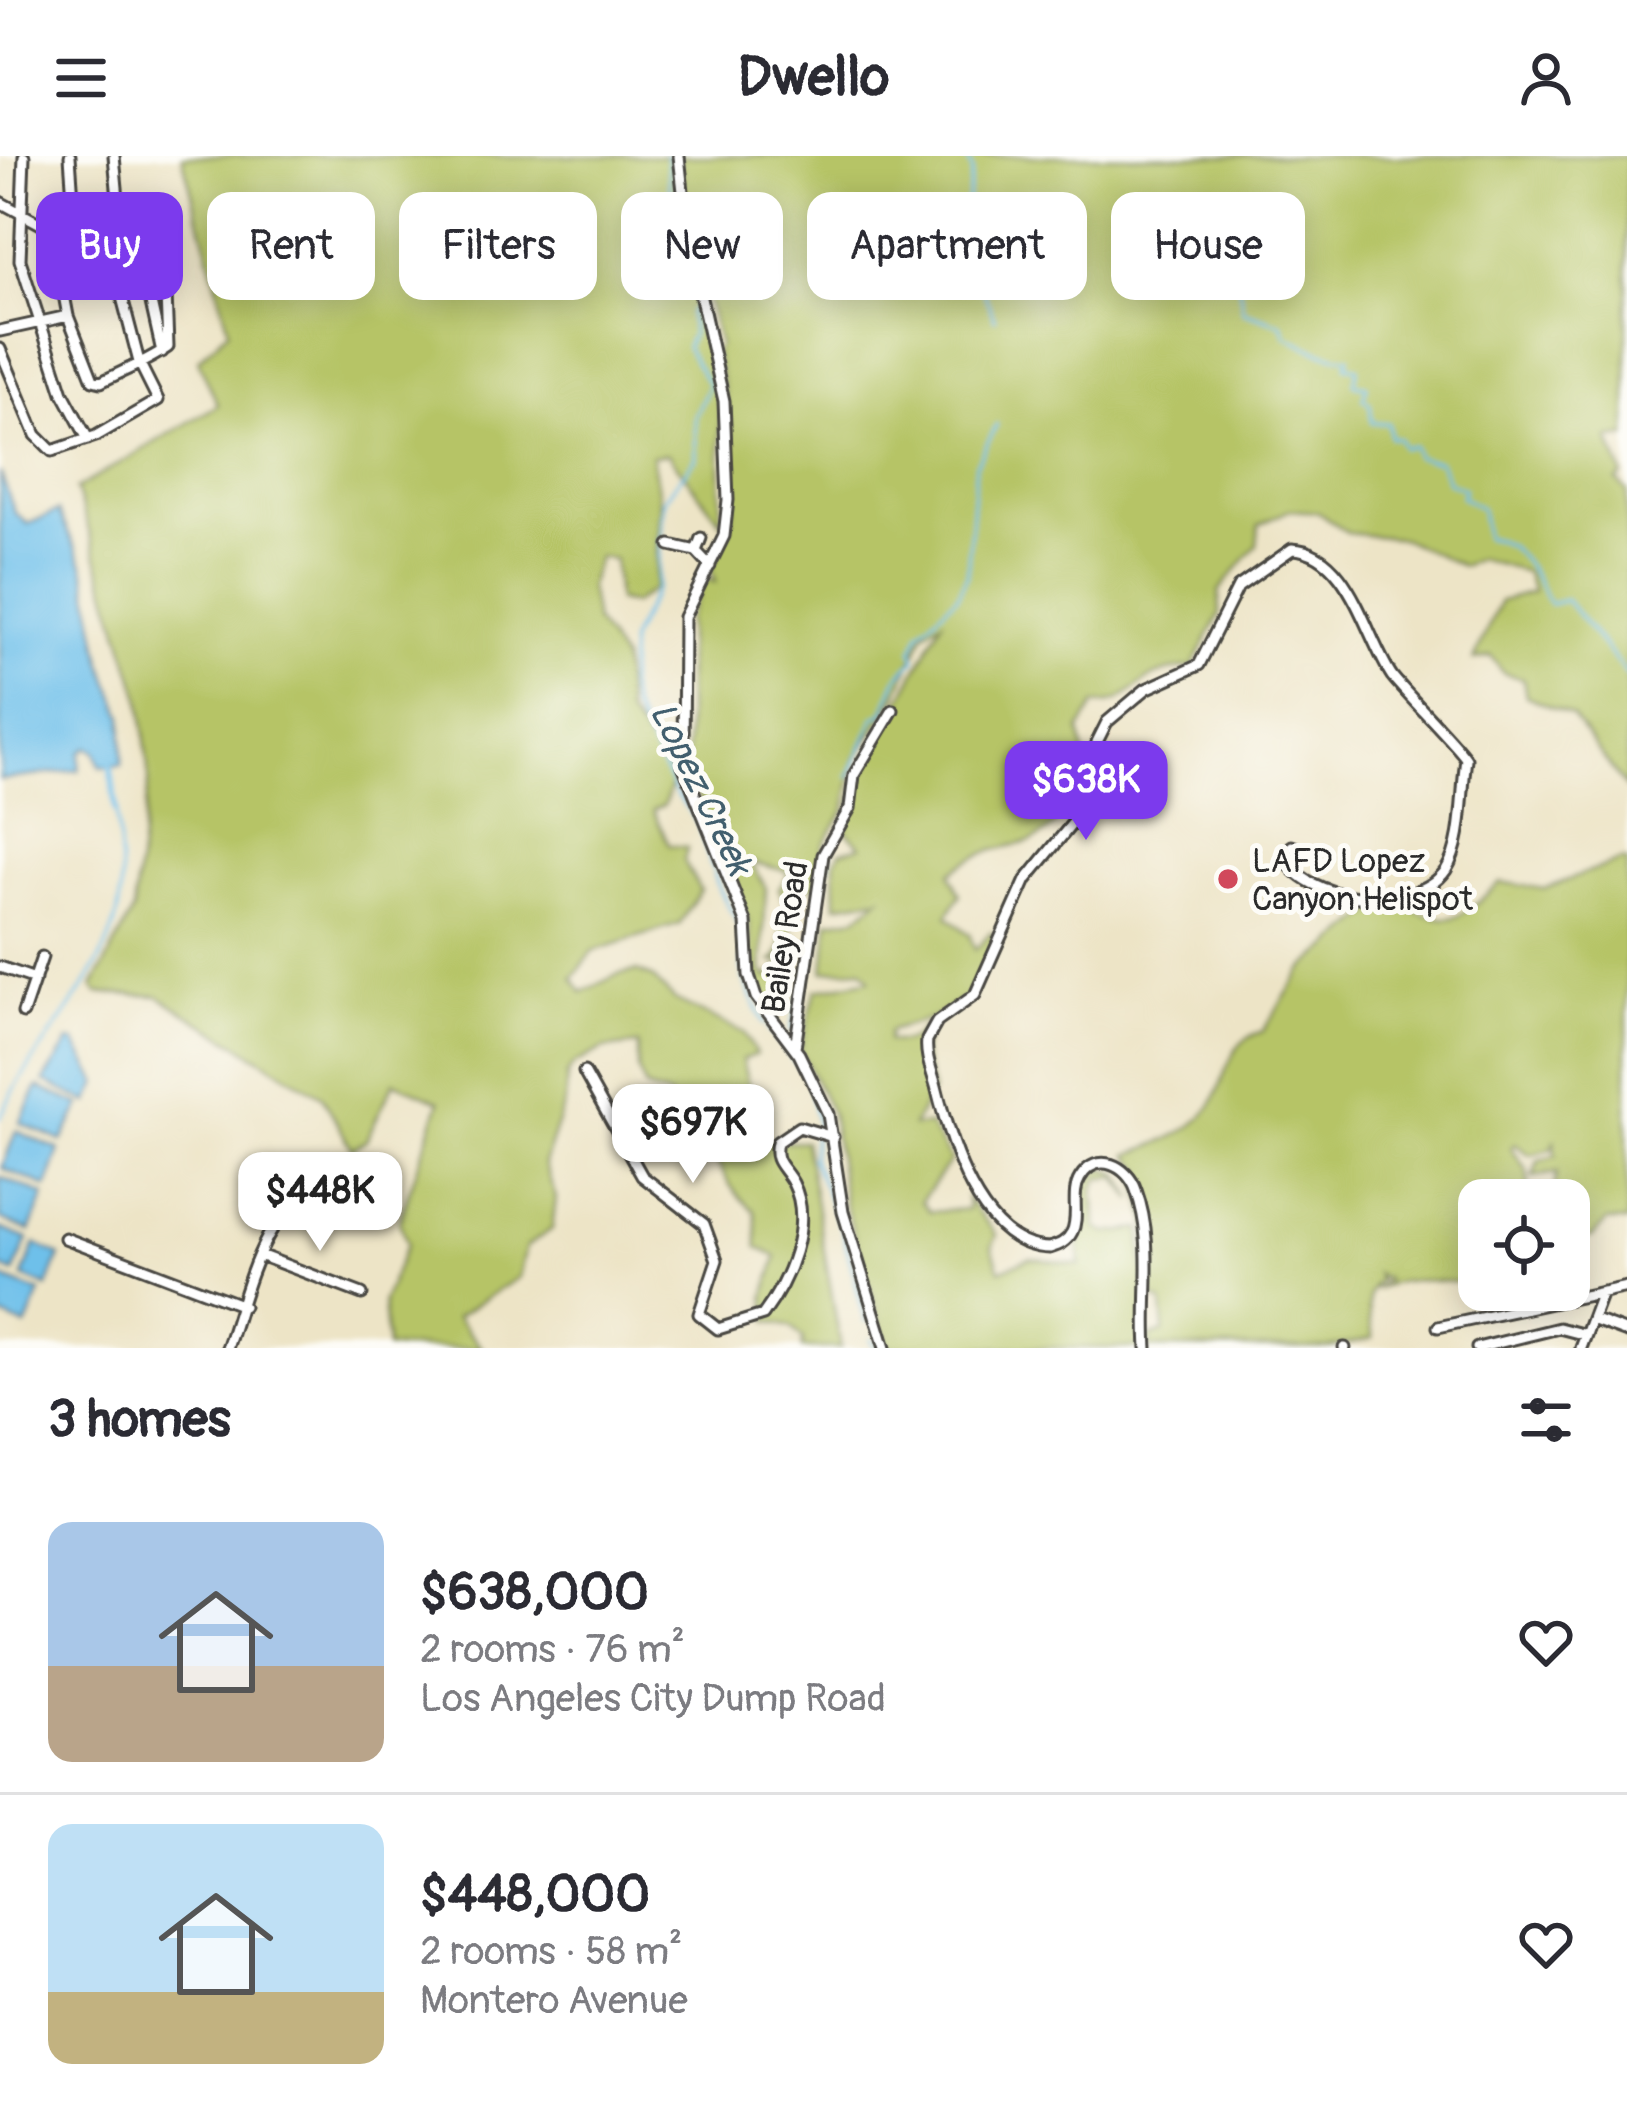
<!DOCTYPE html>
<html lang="en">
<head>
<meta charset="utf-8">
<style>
	:root { --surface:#fff; --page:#f2f2f3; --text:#2b2b33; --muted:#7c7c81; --line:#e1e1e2; --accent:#7c3aed }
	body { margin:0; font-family:Pangolin,sans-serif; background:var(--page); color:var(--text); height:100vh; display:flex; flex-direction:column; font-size:45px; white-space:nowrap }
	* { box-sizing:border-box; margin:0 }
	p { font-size:39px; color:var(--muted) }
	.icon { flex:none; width:66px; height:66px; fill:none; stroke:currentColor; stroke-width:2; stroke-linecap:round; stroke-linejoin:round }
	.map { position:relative; height:1192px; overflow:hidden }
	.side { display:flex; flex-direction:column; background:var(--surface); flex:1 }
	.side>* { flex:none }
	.hud { position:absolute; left:36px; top:36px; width:1557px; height:108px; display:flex; gap:24px }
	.fabs { position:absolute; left:1458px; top:1023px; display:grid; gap:24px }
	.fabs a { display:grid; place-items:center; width:132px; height:132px; border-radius:24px; background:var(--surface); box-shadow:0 6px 30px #0003; font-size:60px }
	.price { position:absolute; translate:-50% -102px; padding:0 27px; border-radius:24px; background:#fff; color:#222; font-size:39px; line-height:78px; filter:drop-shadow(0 3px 6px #0008) }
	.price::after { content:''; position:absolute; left:50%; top:72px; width:36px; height:27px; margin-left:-18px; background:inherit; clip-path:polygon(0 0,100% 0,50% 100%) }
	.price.selected { background:var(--accent); color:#fff }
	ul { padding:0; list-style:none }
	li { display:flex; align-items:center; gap:36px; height:300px; padding:0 48px }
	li+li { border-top:3px solid var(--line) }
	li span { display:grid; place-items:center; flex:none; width:336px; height:240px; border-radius:24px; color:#555 }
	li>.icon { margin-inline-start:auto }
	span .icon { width:144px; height:144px; fill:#fffc; stroke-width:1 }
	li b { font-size:51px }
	h2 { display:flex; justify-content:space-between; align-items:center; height:144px; padding:0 48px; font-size:51px }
	.chip { padding:0 42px; border-radius:24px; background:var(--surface); box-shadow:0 6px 30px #0003; font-size:42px; line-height:108px }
	.chip.selected { background:var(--accent); color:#fff }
	header { display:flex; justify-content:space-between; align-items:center; height:156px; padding:0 48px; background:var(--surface); font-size:54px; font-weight:700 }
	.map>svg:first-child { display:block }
</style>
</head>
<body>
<header><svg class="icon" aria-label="menu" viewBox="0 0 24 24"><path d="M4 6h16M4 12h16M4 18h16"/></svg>Dwello<svg class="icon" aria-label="person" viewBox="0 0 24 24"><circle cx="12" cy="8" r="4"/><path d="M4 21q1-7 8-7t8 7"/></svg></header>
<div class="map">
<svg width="1627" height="1192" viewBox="0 0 1627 1192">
	<rect width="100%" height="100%" fill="#fdfcf7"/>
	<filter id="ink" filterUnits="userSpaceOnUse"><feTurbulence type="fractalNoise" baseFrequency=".00833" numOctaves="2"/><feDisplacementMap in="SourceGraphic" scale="24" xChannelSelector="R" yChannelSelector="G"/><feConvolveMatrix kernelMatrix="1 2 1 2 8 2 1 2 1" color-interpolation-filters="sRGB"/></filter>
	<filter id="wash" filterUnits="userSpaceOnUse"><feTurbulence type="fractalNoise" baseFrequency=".004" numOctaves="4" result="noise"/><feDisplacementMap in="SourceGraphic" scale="48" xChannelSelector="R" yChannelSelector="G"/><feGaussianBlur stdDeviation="2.7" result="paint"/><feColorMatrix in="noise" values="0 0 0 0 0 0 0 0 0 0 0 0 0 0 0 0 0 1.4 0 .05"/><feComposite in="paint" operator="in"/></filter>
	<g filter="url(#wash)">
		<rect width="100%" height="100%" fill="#ede4c6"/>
		<path fill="#b6c466" stroke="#707848" stroke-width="3" d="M182 0H673L720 256 721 366 668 298 652 300 660 345 655 432 633 448 617 445 614 403 598 401 589 430 595 465 622 504 627 558 675 620 664 649 653 654 669 689 687 692 684 705 700 734 680 768 593 795 573 822 582 836 619 818 637 815 652 821 675 844 744 877 756 898 742 904 750 936 736 950 765 986 805 985 841 1192H802L803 1183 791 1171 768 1165 765 1140 777 1101 758 1091 755 1055C733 1037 727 1026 715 1001 703 978 681 972 669 940L646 933 638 914V889L604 893 573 909 567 919 565 945 544 1007 556 1042 552 1073 526 1091 519 1121 456 1161 482 1192H387L383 1145 407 1088 399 1065 440 945 394 926 366 984 352 993 322 940 158 840 97 837 93 831 133 755 149 624 141 545 76 333 218 249 198 204 229 174Z
			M680 0H1627V281L1609 283 1623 319 1617 325 1627 335V633L1572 560 1526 540 1523 523 1503 517 1491 500 1474 504 1500 445 1533 436 1526 416 1478 403 1462 410 1403 383 1347 377 1318 356 1290 354 1259 369 1257 389 1219 435 1220 458 1193 510C1181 513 1164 514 1154 520 1132 532 1124 550 1095 548L1080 574 1089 631C1073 648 1049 682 1025 687 997 693 975 696 950 717L960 739 947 760 969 778 975 794 991 776 995 785 967 841 934 862 889 875 888 885C912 890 914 878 929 868L922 896 932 935 913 970 929 969 951 1004 921 1045 930 1056 968 1053 967 1042 997 1079 992 1091 1000 1114 1030 1102 1080 1109 1078 1074 1085 1025 1103 1012 1119 1018 1134 1044 1117 1021 1099 1023 1094 1035 1097 1072 1107 1077 1141 1073 1146 1135 1143 1192H888L845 1049 831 957 800 894 816 834 870 823 862 813 824 815 829 765 857 761 880 742 836 749 835 704 842 695 861 690 845 674 858 626 942 465 925 476 894 544 856 603 845 654 823 689 816 731 806 730C792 752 793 791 778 806L773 805C789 792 776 767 787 751L779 733 790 716 751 706 766 732 762 814 767 822 790 800 796 778C799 803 787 820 778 843L765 844 755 832 749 767 687 610V464L705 423 715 426 711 414C717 397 729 379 732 362 742 308 727 246 715 195L719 189 689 75Z
			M1622 704 1627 705V1065H1607L1592 1081 1572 1082 1569 1090V1044H1552L1557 1017 1533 1021 1538 1005 1556 1000 1555 986 1551 994 1530 999 1515 988 1511 992 1527 1014 1530 1044H1479V1102L1467 1126C1433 1127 1413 1118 1375 1133L1387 1124 1376 1118 1379 1124C1362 1138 1370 1162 1373 1182L1328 1192H1150L1149 1181 1164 1176 1162 1146 1153 1143 1147 1067 1137 1021 1142 1013 1129 999C1152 989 1180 981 1199 964 1230 938 1218 888 1263 875L1302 814 1367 760 1391 748C1457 766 1446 775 1500 726L1544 733Z"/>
		<path fill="#6ec0ea" stroke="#4c768a" stroke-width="3" d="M0 316 15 357 28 368 58 355 84 410 102 505 123 560 122 609 100 611 95 596 87 591 80 596 79 614 0 624Z
			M69 886H75L98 927 89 947 44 925Z
			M38 931 81 949 62 985 20 967Z
			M16 975 60 994 47 1031 2 1012Z
			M0 1021 45 1039 30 1075 0 1063Z
			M0 1072 28 1083 14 1117 0 1111Z
			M35 1088 60 1100 47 1131 23 1121Z
			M0 1121 40 1137 26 1171 0 1159Z"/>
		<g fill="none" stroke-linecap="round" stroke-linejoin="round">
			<path stroke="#6ec0ea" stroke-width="3" d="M667 0 672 57 683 84 677 96 689 108
				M967 0 972 15 966 54 982 96 981 131 995 163
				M1246 77 1249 107 1239 131 1243 155 1282 168 1286 180C1301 188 1333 203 1349 201L1346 210 1358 212 1354 228 1367 230 1363 243 1370 248 1372 267H1388L1390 281 1398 282 1403 292 1413 290 1416 301 1440 306 1448 326 1464 333 1461 341 1481 352 1485 381C1521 386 1533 419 1550 448L1566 444 1627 519
				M699 146 689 157 692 177 686 191 709 229 695 261 696 302 664 343 657 431 630 484 628 529 632 552 676 637 697 665 719 732 742 775
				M849 621 875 561 883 557 898 521 915 503 912 495 920 476 957 440 967 419 976 308 997 269
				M825 716 832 690
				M818 756 823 725
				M742 815 743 802
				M743 821 764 868
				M768 872 804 917
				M791 875 799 839
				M808 926 818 972
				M0 962C29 896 95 834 115 767 126 731 119 693 116 655
				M814 979 812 1003 843 1076 866 1166
				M871 1183 876 1192"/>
			<path stroke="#6ec0ea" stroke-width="6" d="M110 605 116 655"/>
		</g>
	</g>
	<g filter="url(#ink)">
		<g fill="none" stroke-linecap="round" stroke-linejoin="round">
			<g stroke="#484742" stroke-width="15">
				<path id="minor" d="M24 0 20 104 63 237 88 283
					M70 0 75 72
					M679 0 689 89 724 245 728 344 724 380 684 461 683 609 746 766 749 819 756 841 799 898 828 958 843 1056 885 1192
					M0 46 50 73 114 70 120 64 114 0
					M0 175 68 160
					M0 193 36 279 52 295 96 280 158 244 139 206 111 99 63 100 58 107 68 160 93 224 101 226C123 215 148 205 168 191L166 137 150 142 162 196
					M701 382 696 395 710 410
					M670 389 696 395
					M0 811 35 823
					M23 857 42 801
					M795 892 823 699 850 652 854 619 893 554
					M584 916 642 1020 704 1068 717 1104 699 1158 718 1173 763 1159C788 1125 814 1068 793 1027 784 1010 772 1007 777 986L799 971 833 981
					M65 1082 243 1150
					M262 1100 362 1138
					M1592 1163 1627 1176
					M1438 1171 1627 1131
					M227 1192C245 1144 263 1041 324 1034
					M1147 1192C1143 1140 1155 1086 1136 1034 1128 1010 1097 994 1080 1022 1070 1038 1080 1060 1072 1076 1067 1086 1059 1089 1050 1092 979 1091 949 983 936 930 932 915 925 900 927 884L937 866 975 839 1026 724 1089 647 1097 586 1107 566 1146 533 1199 509 1238 431 1292 393C1349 395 1365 480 1392 520 1405 537 1463 595 1466 603 1461 635 1464 686 1446 714 1415 759 1303 747 1283 698L1292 690 1305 696
					M1344 1192H1345
					M1477 1192 1559 1172 1586 1179
					M1581 1192 1602 1136"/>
			</g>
			<use href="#minor" stroke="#fff" stroke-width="9"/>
		</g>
	</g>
	<circle fill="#d1495b" stroke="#fdfcf7" stroke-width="4.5" cx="1228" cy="723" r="12"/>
	<g text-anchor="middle" stroke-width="10" stroke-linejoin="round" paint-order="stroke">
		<g font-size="33" fill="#2b2b2b" stroke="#fdfcf7" text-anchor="start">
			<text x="1252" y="716">LAFD Lopez<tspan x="1252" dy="38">Canyon Helispot</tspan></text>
		</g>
		<g font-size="33" fill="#2b2b2b" stroke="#fdfcf7">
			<text transform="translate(784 781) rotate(-81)" y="12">Bailey Road</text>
		</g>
		<g font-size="36" font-style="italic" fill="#425f6e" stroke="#fdfcf7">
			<text transform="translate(702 632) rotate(64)" y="13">Lopez Creek</text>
		</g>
	</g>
</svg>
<div class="fabs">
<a><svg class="icon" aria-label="locate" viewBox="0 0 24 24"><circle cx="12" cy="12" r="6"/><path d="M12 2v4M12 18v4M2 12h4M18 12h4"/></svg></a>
</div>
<b class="price selected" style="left:1086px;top:687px">$638K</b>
<b class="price" style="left:693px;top:1030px">$697K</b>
<b class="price" style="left:320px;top:1098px">$448K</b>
<div class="hud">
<a class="chip selected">Buy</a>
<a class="chip">Rent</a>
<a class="chip">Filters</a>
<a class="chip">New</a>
<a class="chip">Apartment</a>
<a class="chip">House</a>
</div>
</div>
<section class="side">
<h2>3 homes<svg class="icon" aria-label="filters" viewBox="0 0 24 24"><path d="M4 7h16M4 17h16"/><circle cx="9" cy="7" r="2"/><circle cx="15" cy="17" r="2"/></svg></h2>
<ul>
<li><span style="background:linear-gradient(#a9c7e8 60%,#b9a48a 0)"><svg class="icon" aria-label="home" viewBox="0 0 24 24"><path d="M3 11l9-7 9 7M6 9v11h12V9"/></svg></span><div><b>$638,000</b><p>2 rooms · 76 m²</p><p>Los Angeles City Dump Road</p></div><svg class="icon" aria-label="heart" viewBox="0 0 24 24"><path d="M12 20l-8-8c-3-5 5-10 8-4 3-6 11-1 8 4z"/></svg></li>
<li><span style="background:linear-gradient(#bfe0f5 70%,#c2b280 0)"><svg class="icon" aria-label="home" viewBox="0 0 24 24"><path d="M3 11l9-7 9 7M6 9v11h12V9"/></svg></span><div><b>$448,000</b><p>2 rooms · 58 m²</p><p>Montero Avenue</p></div><svg class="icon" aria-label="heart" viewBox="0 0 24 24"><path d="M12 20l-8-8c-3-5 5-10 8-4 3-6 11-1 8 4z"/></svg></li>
</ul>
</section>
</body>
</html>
